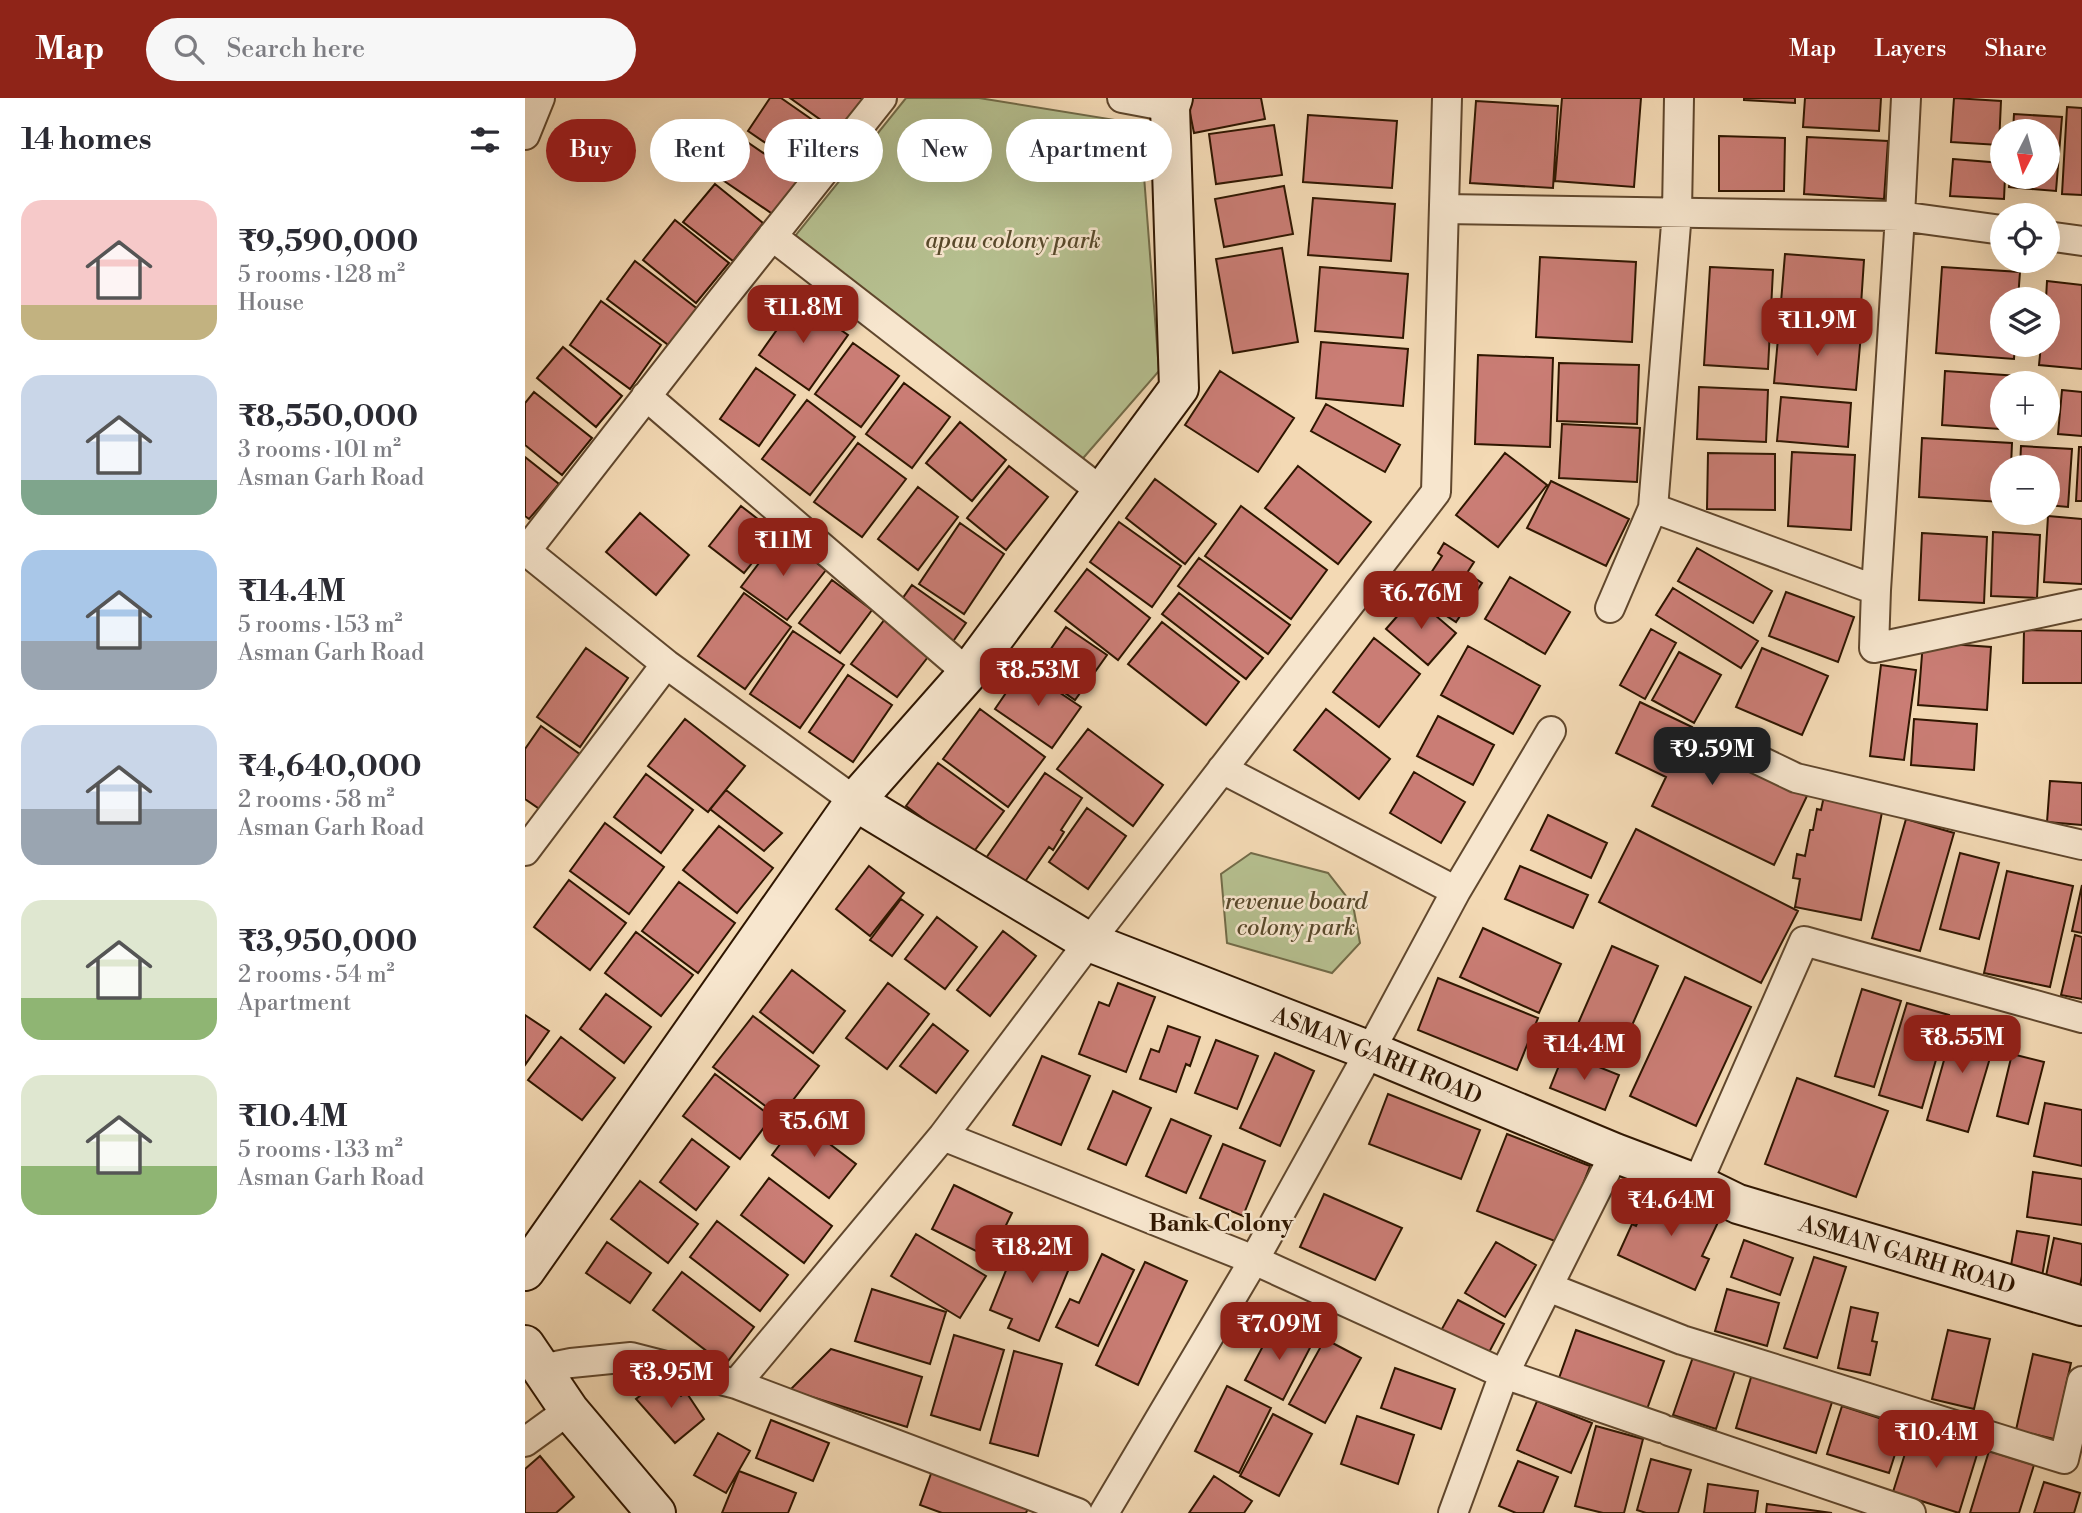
<!DOCTYPE html>
<html lang="en">
<head>
<meta charset="utf-8">
<style>
	:root { --surface:#fff; --page:#f7f7f7; --text:#2b2b33; --muted:#7c7c81; --accent:#8f2418 }
	body { margin:0; font-family:"Libre Bodoni",serif; background:var(--page); color:var(--text); height:100vh; display:flex; flex-direction:column; font-size:26px; white-space:nowrap }
	* { box-sizing:border-box; margin:0 }
	p { font-size:23px; color:var(--muted) }
	.icon { flex:none; width:38px; height:38px; fill:none; stroke:currentColor; stroke-width:2; stroke-linecap:round; stroke-linejoin:round }
	.map { position:relative; flex:1; overflow:hidden }
	.details { display:flex; flex-direction:column; background:var(--surface); width:525px }
	.details>* { flex:none }
	.banner { position:absolute; left:21px; top:21px; width:665px; height:63px; display:flex; gap:14px }
	.needle { width:46px; rotate:186deg }
	.buttons { position:absolute; left:1465px; top:21px; display:grid; gap:14px }
	.buttons a { display:grid; place-items:center; width:70px; height:70px; border-radius:50%; background:var(--surface); box-shadow:0 7px 28px #0002; font-size:35px }
	.price { position:absolute; translate:-50% -60px; padding:0 16px; border-radius:14px; background:var(--accent); color:#fff; font-size:23px; line-height:46px; filter:drop-shadow(0 2px 4px #0008) }
	.price::after { content:''; position:absolute; left:50%; top:42px; width:21px; height:16px; margin-left:-10px; background:inherit; clip-path:polygon(0 0,100% 0,50% 100%) }
	.price.active { background:#222; color:#fff }
	ul { padding:0; list-style:none }
	li { display:flex; align-items:center; gap:21px; height:175px; padding:0 21px }
	li span { display:grid; place-items:center; flex:none; width:196px; height:140px; border-radius:21px; color:#555 }
	li>.icon { margin-inline-start:auto }
	span .icon { width:84px; height:84px; fill:#fffc; stroke-width:1 }
	li b { font-size:30px }
	h2 { display:flex; justify-content:space-between; align-items:center; height:84px; padding:0 21px; font-size:30px }
	.pill { padding:0 24px; border-radius:32px; background:var(--surface); box-shadow:0 7px 28px #0002; font-size:24px; line-height:63px }
	.pill.active { background:var(--accent); color:#fff }
	header { display:flex; align-items:center; gap:42px; box-sizing:border-box; height:98px; padding:0 35px; background:var(--accent); color:#fff }
	header strong { font-size:33px }
	nav { display:flex; gap:38px; margin-inline-start:auto; font-size:24px }
	.search { width:490px; height:63px; background:var(--page); display:flex; align-items:center; gap:18px; box-sizing:border-box; padding:0 24px; border-radius:38px; color:var(--muted); font-size:26px }
	main { display:flex; flex:1; min-height:0 }
	.map>svg:first-child { display:block }
</style>
</head>
<body>
<header>
<strong>Map</strong>
<div class="search"><svg class="icon" aria-label="search" viewBox="0 0 24 24"><circle cx="10" cy="10" r="6"/><path d="M15 15l6 6"/></svg>Search here</div>
<nav><a>Map</a><a>Layers</a><a>Share</a></nav>
</header>
<main>
<section class="details">
<h2>14 homes<svg class="icon" aria-label="filters" viewBox="0 0 24 24"><path d="M4 7h16M4 17h16"/><circle cx="9" cy="7" r="2"/><circle cx="15" cy="17" r="2"/></svg></h2>
<ul>
<li><span style="background:linear-gradient(#f6c9c9 75%,#c2b280 0)"><svg class="icon" aria-label="home" viewBox="0 0 24 24"><path d="M3 11l9-7 9 7M6 9v11h12V9"/></svg></span><div><b>₹9,590,000</b><p>5 rooms · 128 m²</p><p>House</p></div></li>
<li><span style="background:linear-gradient(#c9d6e8 75%,#7fa58c 0)"><svg class="icon" aria-label="home" viewBox="0 0 24 24"><path d="M3 11l9-7 9 7M6 9v11h12V9"/></svg></span><div><b>₹8,550,000</b><p>3 rooms · 101 m²</p><p>Asman Garh Road</p></div></li>
<li><span style="background:linear-gradient(#a9c7e8 65%,#9aa5b1 0)"><svg class="icon" aria-label="home" viewBox="0 0 24 24"><path d="M3 11l9-7 9 7M6 9v11h12V9"/></svg></span><div><b>₹14.4M</b><p>5 rooms · 153 m²</p><p>Asman Garh Road</p></div></li>
<li><span style="background:linear-gradient(#c9d6e8 60%,#9aa5b1 0)"><svg class="icon" aria-label="home" viewBox="0 0 24 24"><path d="M3 11l9-7 9 7M6 9v11h12V9"/></svg></span><div><b>₹4,640,000</b><p>2 rooms · 58 m²</p><p>Asman Garh Road</p></div></li>
<li><span style="background:linear-gradient(#dfe7d0 70%,#8fb573 0)"><svg class="icon" aria-label="home" viewBox="0 0 24 24"><path d="M3 11l9-7 9 7M6 9v11h12V9"/></svg></span><div><b>₹3,950,000</b><p>2 rooms · 54 m²</p><p>Apartment</p></div></li>
<li><span style="background:linear-gradient(#dfe7d0 65%,#8fb573 0)"><svg class="icon" aria-label="home" viewBox="0 0 24 24"><path d="M3 11l9-7 9 7M6 9v11h12V9"/></svg></span><div><b>₹10.4M</b><p>5 rooms · 133 m²</p><p>Asman Garh Road</p></div></li>
</ul>
</section>
<div class="map">
<svg width="1557" height="1415" viewBox="0 0 1557 1415">
	<rect width="100%" height="100%" fill="#f3d9b4"/>
	<filter id="stains"><feTurbulence type="fractalNoise" baseFrequency=".00286" numOctaves="4"/><feColorMatrix values="0 0 0 0 .2 0 0 0 0 .09 0 0 0 0 .02 0 0 0 .5 -.17"/></filter>
	<radialGradient id="worn" r=".72"><stop offset=".6" stop-color="#630" stop-opacity="0"/><stop offset="1" stop-color="#630" stop-opacity=".3"/></radialGradient>
	<path fill="#b6c090" stroke="#726b48" stroke-width="2" d="M381 0H454L615 26 634 273 553 366 270 138Z
		M726 755 803 775 828 807 835 845 807 875 702 845 696 776Z"/>
	<path fill="#ca7d75" stroke="#2f1600" stroke-width="2" d="M245 0H256L312 39 286 76 223 33Z
		M265 0H344L317 37Z
		M662 0H736L740 21 669 35Z
		M1037 0H1116L1109 89 1030 83Z
		M1219 0H1270V5L1219 2Z
		M1280 0H1356L1354 33 1278 29Z
		M1429 0 1476 3 1474 47 1426 44Z
		M951 3 1033 8 1028 90 945 85Z
		M1542 9 1557 10V97L1537 96Z
		M1489 16 1537 19 1531 93 1484 89 1485 79H1522V33H1488Z
		M783 17 872 23 867 90 778 84Z
		M749 27 757 77 691 86 684 36Z
		M212 37 275 80 249 117 186 74Z
		M1194 38 1260 40 1259 93H1194Z
		M1282 39 1363 43 1359 101 1279 96Z
		M1428 61 1477 65V79H1480L1479 101 1425 98Z
		M190 86 238 125 208 163 158 124Z
		M759 88 768 136 699 149 690 101Z
		M788 100 870 106 866 163 783 157Z
		M150 122 204 165 171 205 118 162Z
		M757 150 773 244 708 255 691 161Z
		M1260 156 1339 162 1335 222 1255 216Z
		M1015 159 1111 164 1107 244 1011 239Z
		M110 163 174 212 146 249 82 201Z
		M795 169 883 176 878 240 790 233Z
		M1185 169 1248 172 1243 271 1179 267Z
		M1417 169 1495 174 1493 201H1477V247H1490L1489 261 1411 255Z
		M1522 183 1557 187V271L1514 267 1516 247H1522V201H1521Z
		M273 202 323 237 284 292 234 257Z
		M76 203 136 247 105 291 45 247Z
		M1254 229 1336 236 1331 292 1249 285Z
		M796 244 883 251 878 308 791 300Z
		M328 245 374 278 336 329 290 296Z
		M38 249 97 298 71 329 12 280Z
		M953 257 1028 260 1025 349 950 346Z
		M1034 265 1114 267 1112 326 1032 323Z
		M231 270 270 297 234 348 195 321Z
		M695 273 769 320 733 374 660 327Z
		M1420 273 1494 278V285H1477V331H1490V332L1417 327Z
		M379 285 425 319 387 370 341 336Z
		M1174 289 1243 292 1241 344 1172 341Z
		M1537 292 1557 294V338L1533 336Z
		M9 294 67 340 37 377 0 347V305Z
		M1256 299 1326 305 1323 349 1252 343Z
		M282 302 330 339 285 397 237 361Z
		M801 306 875 347 860 374 786 333Z
		M435 324 481 362 447 403 401 365Z
		M1037 326 1115 330 1112 384 1034 380Z
		M1397 340 1487 345 1486 369H1477V404L1394 399Z
		M333 345 381 381 337 439 289 404Z
		M1496 348 1547 351 1543 409 1522 407V369H1495Z
		M1554 349H1557V403H1551Z
		M1267 354 1330 357 1326 432 1263 428Z
		M980 355 1022 387 973 449 931 417Z
		M1183 355 1250 356V412L1182 411Z
		M0 359 34 386 4 421 0 418Z
		M484 368 523 399 481 452 442 420Z
		M773 368 846 424 813 466 740 410Z
		M630 381 691 426 660 466 601 420Z
		M1026 383 1104 421 1081 468 1002 430Z
		M393 389 433 419 393 472 353 441Z
		M216 408 251 435 219 475 184 448Z
		M716 408 802 472 766 521 680 458Z
		M115 415 164 457 131 497 81 454Z
		M1523 418 1557 421V486L1519 484Z
		M594 424 656 468 627 509 565 464Z
		M435 425 479 456 439 516 394 486Z
		M1468 434 1515 437 1512 500 1466 498Z
		M1397 435 1462 439 1459 505 1394 502Z
		M255 437 301 472 262 522 216 489Z
		M919 445 949 464 942 475 957 485 931 524 891 498 917 458 913 455Z
		M1172 450 1247 493 1228 525 1153 483Z
		M674 460 765 527 743 556 653 488Z
		M562 471 625 520 593 562 530 513Z
		M985 479 1045 514 1020 556 960 521Z
		M307 482 347 512 315 555 274 525Z
		M387 487 441 525 424 549 370 511Z
		M1148 490 1233 543 1216 570 1131 517Z
		M1261 494 1329 519 1313 564 1244 538Z
		M219 495 266 529 220 591 173 558Z
		M654 495 738 560 721 581 637 516Z
		M889 499 931 535 903 567 861 531Z
		M360 521 406 555 372 599 326 566Z
		M637 524 714 584 681 627 603 566Z
		M541 529 582 557 550 602 510 574Z
		M1126 531 1151 545 1120 601 1095 587Z
		M1499 532 1557 533V585H1498Z
		M268 533 319 567 275 630 225 596Z
		M849 540 895 576 854 629 808 594Z
		M1398 544 1466 549 1462 612 1393 607Z
		M943 548 1015 588 988 636 916 597Z
		M61 550 103 580 55 649 12 619Z
		M1237 550 1303 578 1277 637 1211 609Z
		M1154 554 1196 577 1169 625 1127 602Z
		M1356 567 1391 572 1379 662 1345 658Z
		M498 570 556 609 527 650 470 611Z
		M323 577 367 607 328 664 284 634Z
		M1115 604 1167 629 1161 641 1282 698 1249 767 1127 708 1141 679 1091 655Z
		M455 611 520 659 483 709 418 661Z
		M801 611 865 661 834 701 769 652Z
		M913 618 969 647 948 687 892 658Z
		M160 621 220 668 183 714 123 668Z
		M1389 621 1452 626 1449 672 1386 667Z
		M16 628 56 657 16 712 0 701V651Z
		M563 631 638 687 608 728 532 671Z
		M413 665 479 713 447 756 381 708Z
		M889 674 940 704 916 745 865 715Z
		M520 675 557 700 536 732 539 734 528 752 524 749 497 788 459 763Z
		M121 676 168 712 136 755 89 719Z
		M1525 683 1557 685V727L1522 724Z
		M201 692 257 735 239 753 185 711Z
		M1299 698 1358 709 1336 822 1270 809 1275 781 1268 780 1272 756 1280 758 1285 732H1288L1292 711 1296 712Z
		M562 710 601 738 563 791 524 764Z
		M1023 717 1082 745 1066 780 1006 752Z
		M1381 721 1429 735 1395 853 1347 840Z
		M80 725 139 769 104 816 45 773Z
		M194 728 248 770 212 815 158 772Z
		M1111 731 1273 813 1236 885 1074 804Z
		M1435 755 1474 765 1454 841 1415 831Z
		M344 768 379 795 345 838 311 811Z
		M995 768 1063 797 1048 830 980 801Z
		M1482 773 1548 788 1525 889 1459 875Z
		M44 782 101 825 65 872 9 829Z
		M154 784 210 825 173 875 117 833Z
		M1557 787V835L1547 833Z
		M376 801 398 817 367 858 345 842Z
		M412 819 452 849 420 891 380 861Z
		M958 830 1036 866 1014 915 935 879Z
		M478 833 511 858 465 918 432 892Z
		M111 834 168 877 136 918 80 875Z
		M1550 837 1557 839V901L1536 897Z
		M1087 848 1133 868 1098 948 1052 928Z
		M267 872 320 913 288 955 235 914Z
		M1160 879 1226 909 1171 1028 1105 998Z
		M913 880 1013 920 992 972 893 932Z
		M363 885 404 916 362 971 321 940Z
		M593 885 630 899 601 974 554 956 574 904 584 908Z
		M1337 891 1376 903 1349 989 1310 978Z
		M81 896 126 929 99 965 55 931Z
		M1382 905 1424 917 1397 1010 1354 997Z
		M0 917 24 933 0 967Z
		M228 918 294 968 255 1019 188 969Z
		M1431 920 1473 933 1443 1034 1402 1022Z
		M408 926 443 953 411 995 375 968Z
		M643 928 675 939 665 968 661 966 651 994 615 981 626 951 634 954Z
		M36 939 90 980 57 1022 3 982Z
		M691 942 733 958 712 1011 670 995Z
		M750 955 789 973 755 1048 715 1030Z
		M1039 955 1094 977 1080 1012 1025 990Z
		M1487 956 1519 964 1503 1026 1472 1018Z
		M517 958 565 978 536 1047 488 1027Z
		M190 976 247 1019 215 1061 158 1018Z
		M1272 980 1363 1013 1331 1099 1240 1066Z
		M588 993 626 1010 601 1067 563 1051Z
		M863 996 955 1032 936 1081 844 1046Z
		M1520 1005 1557 1012V1068L1509 1058Z
		M646 1021 686 1038 661 1095 621 1078Z
		M273 1022 331 1066 304 1100 247 1057Z
		M982 1036 1065 1068 1035 1145 952 1113Z
		M167 1041 204 1069 171 1112 135 1084Z
		M698 1046 740 1063 718 1118 675 1100Z
		M1508 1074 1557 1081V1127L1502 1119Z
		M244 1080 307 1128 279 1165 216 1117Z
		M115 1083 173 1126 143 1165 86 1121Z
		M429 1087 487 1115 465 1160 407 1131Z
		M1129 1088 1196 1118 1177 1158 1184 1161 1170 1192 1093 1157 1107 1126 1111 1128Z
		M799 1096 877 1130 850 1182 775 1149Z
		M192 1123 263 1177 235 1213 165 1159Z
		M1492 1133 1524 1138 1516 1184 1484 1179Z
		M496 1135 550 1156 514 1243 483 1230 487 1221 465 1212Z
		M391 1136 461 1178 435 1220 366 1178Z
		M1529 1140 1557 1146V1178L1553 1199 1518 1192Z
		M1219 1142 1268 1160 1255 1197 1206 1179Z
		M82 1144 126 1175 105 1205 61 1175Z
		M971 1144 1011 1167 980 1219 940 1195Z
		M577 1156 609 1172 573 1248 531 1229 545 1201 554 1205Z
		M1289 1159 1321 1169 1292 1260 1259 1250Z
		M620 1164 662 1183 613 1287 571 1267Z
		M157 1174 229 1229 200 1267 128 1212Z
		M347 1191 421 1214 405 1266 330 1243Z
		M1202 1191 1254 1205 1242 1248 1190 1233Z
		M933 1202 979 1226 960 1262 913 1238Z
		M1326 1209 1353 1215 1347 1243 1352 1244 1345 1277 1313 1270Z
		M749 1227 787 1246 758 1302 720 1282Z
		M1051 1232 1139 1263 1121 1314 1033 1283Z
		M1423 1232 1465 1241 1449 1311 1407 1301Z
		M429 1237 479 1252 455 1332 406 1317Z
		M800 1241 836 1260 800 1325 764 1306Z
		M306 1251 397 1279 382 1329 265 1292Z
		M489 1253 537 1266 513 1358 465 1345Z
		M1508 1256 1546 1265 1529 1341 1491 1332Z
		M1168 1259 1210 1273 1191 1331 1148 1317Z
		M870 1270 930 1291 916 1331 856 1310Z
		M1227 1276 1308 1301 1291 1355 1211 1330Z
		M137 1281 156 1298 161 1294 179 1321 150 1345 111 1301Z
		M702 1288 746 1310 714 1375 670 1353Z
		M1012 1303 1067 1325 1046 1375 992 1352Z
		M1317 1308 1379 1328 1364 1375 1302 1356Z
		M748 1316 787 1336 754 1398 715 1378Z
		M832 1318 889 1337 873 1386 816 1366Z
		M246 1322 304 1345 288 1383 231 1360Z
		M1071 1328 1118 1341 1099 1415H1078L1050 1408Z
		M1388 1330 1454 1350 1434 1415 1368 1394Z
		M193 1335 225 1353 201 1395 169 1377Z
		M1464 1353 1509 1367 1494 1415H1445Z
		M15 1358 49 1399 31 1415H0V1371Z
		M1126 1361 1166 1372 1153 1415H1121L1112 1412Z
		M993 1363 1033 1379 1018 1415H991L974 1408Z
		M408 1370 505 1406 501 1415H417L395 1407Z
		M214 1373 271 1395 263 1415H197Z
		M689 1378 727 1403 719 1415H664Z
		M1519 1384 1555 1395 1549 1415H1509Z
		M1183 1386 1233 1393 1230 1415H1179Z
		M1242 1406 1307 1415H1241Z"/>
	<g fill="none" stroke-linecap="round" stroke-linejoin="round">
		<g stroke="#60472d" stroke-width="32">
			<path id="street" d="M597 0 645 9
				M1381 0 1375 118 1351 492 1349 550 1557 506
				M0 37 15 0
				M919 111 1375 118 1477 132
				M247 138 576 393
				M1522 138 1557 143
				M121 298 443 575
				M1128 410 1351 492
				M1085 510 1128 410 1152 114 1154 0
				M141 566 1 453 191 209 357 0
				M1198 645 1271 680 1557 747
				M697 671 931 793
				M0 753 141 566 330 703
				M418 1038 729 1162 979 1276 1136 1330
				M1172 1086 1279 843 1557 920
				M1023 1189 1157 1242 1539 1361 1557 1283
				M16 1271 46 1265 106 1259 211 1286 553 1415
				M211 1286 418 1038 564 844 911 394 922 0
				M1144 1333 1386 1415
				M0 1344 44 1312
				M579 1415 729 1162 845 953 931 793 1026 633
				M928 1415 979 1276 1090 1055"/>
		</g>
		<g stroke="#2f1600" stroke-width="42">
			<g id="secondary">
				<path id="s1" d="M330 703 564 844 845 953 1090 1055 1172 1086 1213 1106 1557 1208"/>
				<path d="M0 1173 330 703 443 575 654 290 645 9 648 0"/>
				<path d="M0 1247 44 1312 131 1415"/>
			</g>
		</g>
		<use href="#street" stroke="#f7e6ce" stroke-width="28"/>
		<use href="#secondary" stroke="#f7e6ce" stroke-width="38"/>
	</g>
	<g text-anchor="middle" stroke-width="5" stroke-linejoin="round" paint-order="stroke">
		<g font-size="23" font-style="italic" fill="#58492b" stroke="#f7e6ce">
			<text x="488" y="150">apau colony park</text>
			<text x="771" y="811">revenue board<tspan x="771" dy="26">colony park</tspan></text>
		</g>
		<g font-size="23" fill="#2f1600" stroke="#f7e6ce">
			<text dy="8" stroke="none"><textPath href="#s1" startOffset="583">ASMAN GARH ROAD</textPath></text>
			<text dy="8" stroke="none"><textPath href="#s1" startOffset="1150">ASMAN GARH ROAD</textPath></text>
		</g>
		<g font-size="24" font-weight="bold" fill="#2f1600" stroke="#f7e6ce">
			<text x="696" y="1133">Bank Colony</text>
		</g>
	</g>
	<rect width="100%" height="100%" filter="url(#stains)"/>
	<rect width="100%" height="100%" fill="url(#worn)"/>
</svg>
<div class="buttons">
<a><svg class="needle" viewBox="-14 -14 28 28"><path d="M0-13l5 13h-10z" fill="#e53935"/><path d="M0 13l5-13h-10z" fill="#7c7c81"/></svg></a>
<a><svg class="icon" aria-label="locate" viewBox="0 0 24 24"><circle cx="12" cy="12" r="6"/><path d="M12 2v4M12 18v4M2 12h4M18 12h4"/></svg></a>
<a><svg class="icon" aria-label="layers" viewBox="0 0 24 24"><path d="M12 4l9 5-9 5-9-5zM3 14l9 5 9-5"/></svg></a>
<a>+</a>
<a>−</a>
</div>
<b class="price" style="left:278px;top:247px">₹11.8M</b>
<b class="price" style="left:1292px;top:260px">₹11.9M</b>
<b class="price" style="left:258px;top:480px">₹11M</b>
<b class="price" style="left:896px;top:533px">₹6.76M</b>
<b class="price" style="left:513px;top:610px">₹8.53M</b>
<b class="price active" style="left:1187px;top:689px">₹9.59M</b>
<b class="price" style="left:1437px;top:977px">₹8.55M</b>
<b class="price" style="left:1059px;top:984px">₹14.4M</b>
<b class="price" style="left:289px;top:1061px">₹5.6M</b>
<b class="price" style="left:1146px;top:1140px">₹4.64M</b>
<b class="price" style="left:507px;top:1187px">₹18.2M</b>
<b class="price" style="left:754px;top:1264px">₹7.09M</b>
<b class="price" style="left:146px;top:1312px">₹3.95M</b>
<b class="price" style="left:1411px;top:1372px">₹10.4M</b>
<div class="banner">
<a class="pill active">Buy</a>
<a class="pill">Rent</a>
<a class="pill">Filters</a>
<a class="pill">New</a>
<a class="pill">Apartment</a>
</div>
</div>
</main>
</body>
</html>
